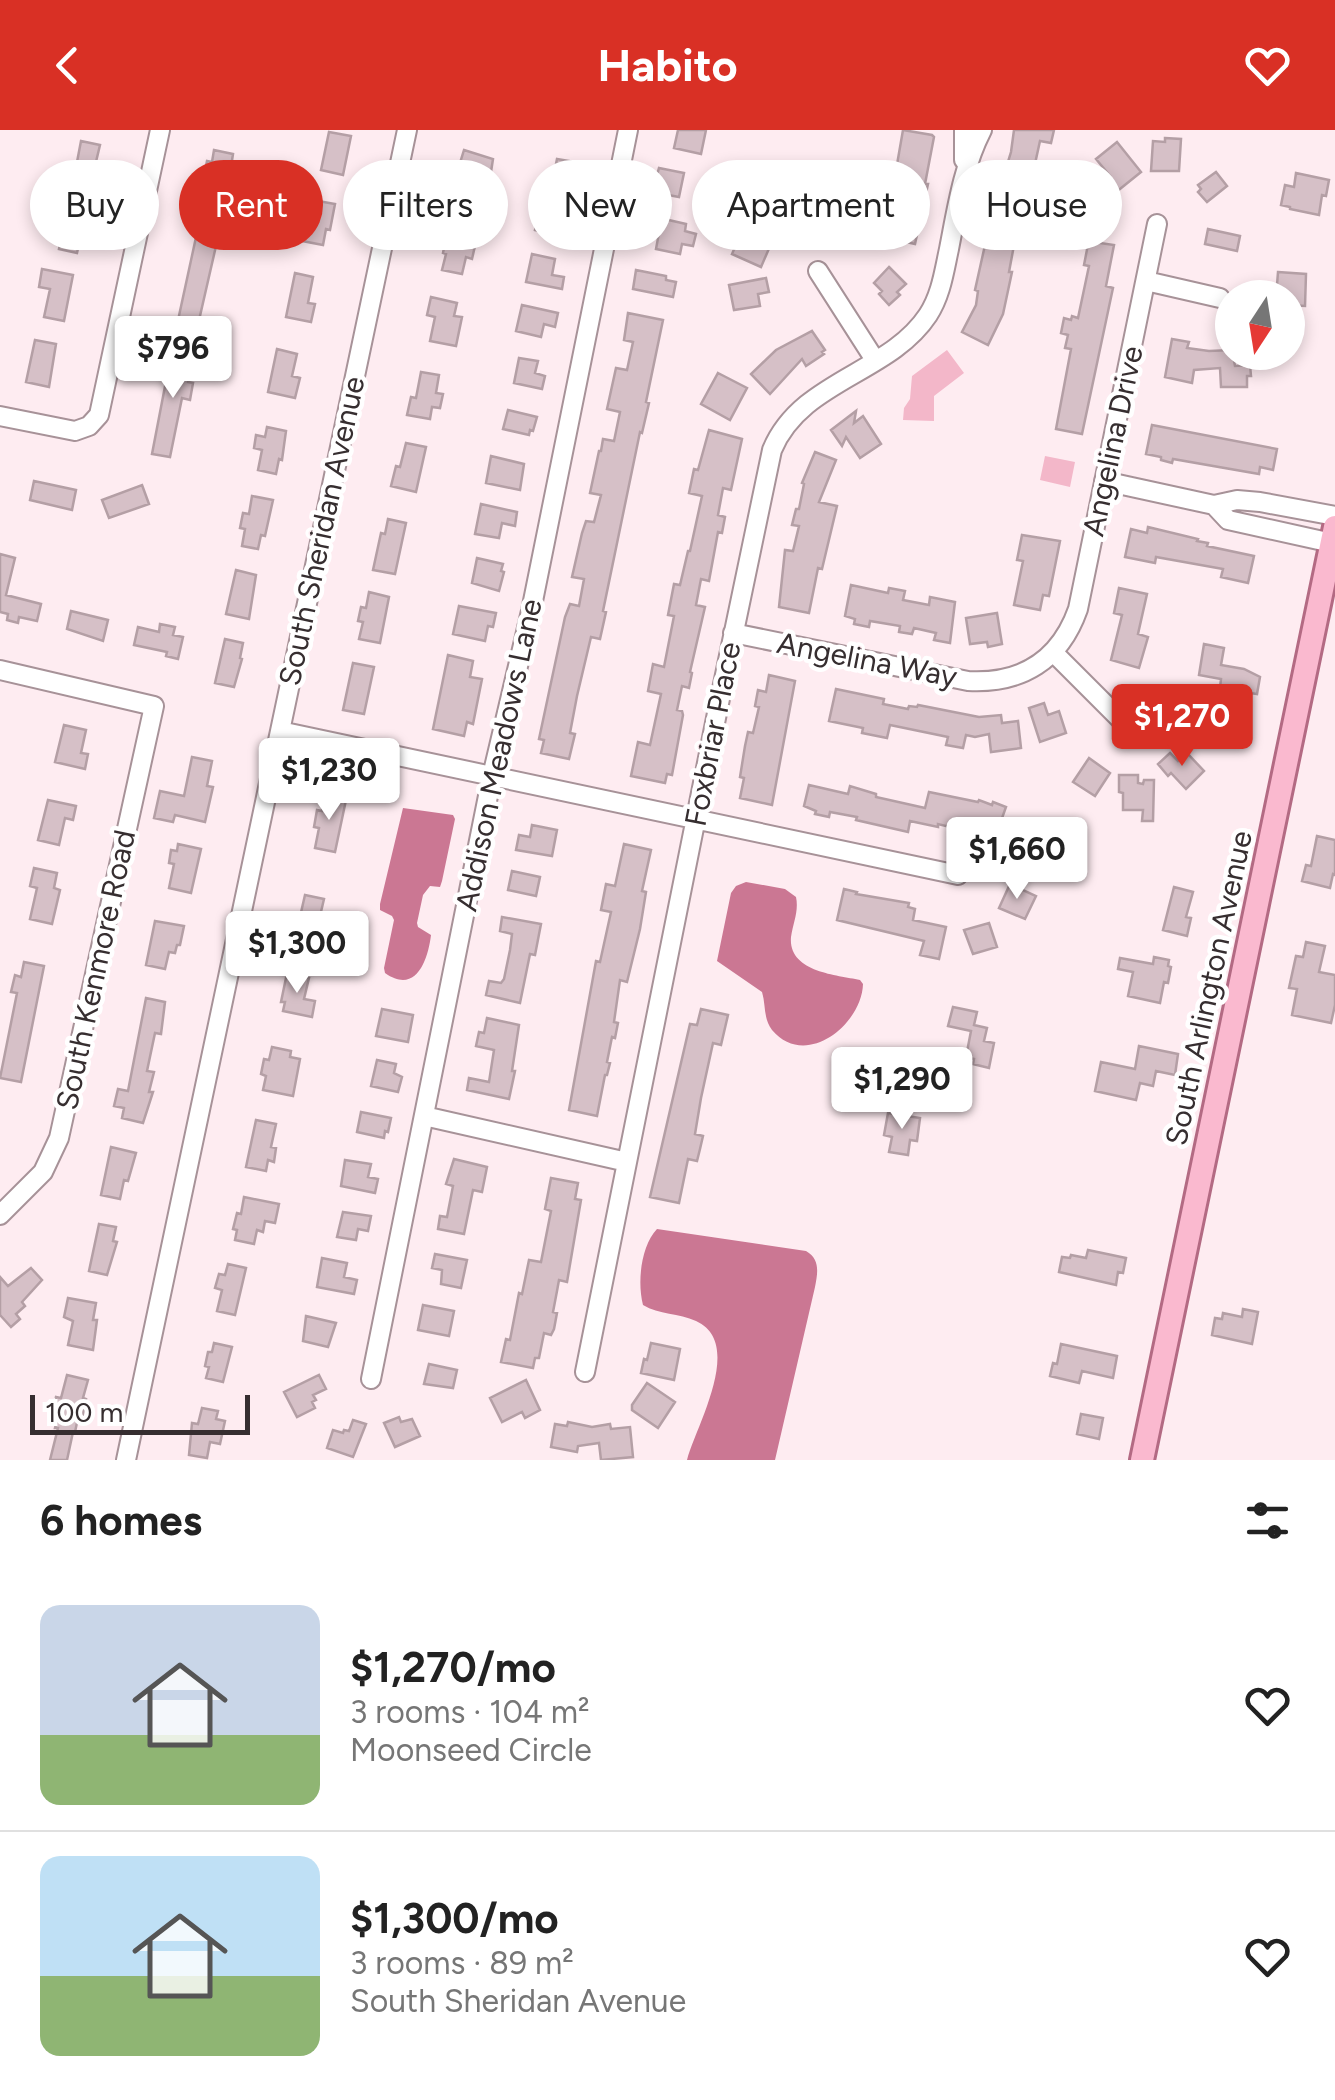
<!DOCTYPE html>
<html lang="en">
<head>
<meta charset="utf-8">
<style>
	:root { --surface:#fff; --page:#f2f2f2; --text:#222; --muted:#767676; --line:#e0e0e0; --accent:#d93025 }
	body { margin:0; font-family:Figtree,sans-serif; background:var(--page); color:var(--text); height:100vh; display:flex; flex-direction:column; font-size:38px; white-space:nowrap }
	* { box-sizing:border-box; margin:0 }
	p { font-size:32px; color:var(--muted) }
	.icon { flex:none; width:55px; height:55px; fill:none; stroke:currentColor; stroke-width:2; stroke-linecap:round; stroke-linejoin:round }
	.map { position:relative; height:1330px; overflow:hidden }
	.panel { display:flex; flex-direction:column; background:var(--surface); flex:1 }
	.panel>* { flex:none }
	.top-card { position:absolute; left:30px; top:30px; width:1275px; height:90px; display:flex; gap:20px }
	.needle { width:65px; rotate:192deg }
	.tools { position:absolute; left:1215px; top:150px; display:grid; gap:20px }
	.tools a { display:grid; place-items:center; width:90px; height:90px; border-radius:50%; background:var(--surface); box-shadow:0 5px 15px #0003; font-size:50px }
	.scale { position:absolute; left:30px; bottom:25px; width:220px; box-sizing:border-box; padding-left:10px; border:5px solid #362e30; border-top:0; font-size:28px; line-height:35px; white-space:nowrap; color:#362e30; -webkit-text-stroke:8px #fff; paint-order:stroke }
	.price { position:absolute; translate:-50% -85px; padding:0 22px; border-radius:10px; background:#fff; color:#222; font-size:32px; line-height:65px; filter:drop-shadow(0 2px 5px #0008) }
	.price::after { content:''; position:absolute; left:50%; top:60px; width:30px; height:22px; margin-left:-15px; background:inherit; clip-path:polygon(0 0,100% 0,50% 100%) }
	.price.active { background:var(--accent); color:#fff }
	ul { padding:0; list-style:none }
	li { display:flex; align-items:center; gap:30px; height:250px; padding:0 40px }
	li+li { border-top:2px solid var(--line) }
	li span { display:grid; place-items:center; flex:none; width:280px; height:200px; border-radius:20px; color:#555 }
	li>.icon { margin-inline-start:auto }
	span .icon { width:120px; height:120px; fill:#fffc; stroke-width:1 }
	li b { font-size:42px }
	h2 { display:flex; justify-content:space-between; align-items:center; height:120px; padding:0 40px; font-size:42px }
	.chip { padding:0 35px; border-radius:45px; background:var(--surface); box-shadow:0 5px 15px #0003; font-size:35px; line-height:90px }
	.chip.active { background:var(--accent); color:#fff }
	header { display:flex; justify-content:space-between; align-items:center; height:130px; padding:0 40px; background:var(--accent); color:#fff; font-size:45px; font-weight:700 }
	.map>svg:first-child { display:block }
</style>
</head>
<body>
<header><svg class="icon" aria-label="back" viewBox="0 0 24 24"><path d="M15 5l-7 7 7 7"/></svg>Habito<svg class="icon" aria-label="heart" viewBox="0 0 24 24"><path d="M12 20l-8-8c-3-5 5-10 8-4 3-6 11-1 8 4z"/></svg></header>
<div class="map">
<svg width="1335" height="1330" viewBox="0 0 1335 1330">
	<rect width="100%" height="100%" fill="#feecf1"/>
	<path fill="#f3b7c9" d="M947 220 964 243 934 266V291L903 290 904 278 910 269 912 246Z
		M1045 326 1075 332 1070 357 1040 350Z"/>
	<path fill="#cb7793" d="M403 678 453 685 455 689 442 751 440 757 430 756 423 765 417 793 418 797 431 805C428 830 416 865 385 843L384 838 394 790 392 786 380 780V774Z
		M746 752 785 759 796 767C799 781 793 793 791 807 788 842 836 845 860 850L863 854C862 894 806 940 772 900 763 888 766 875 762 862L717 831 731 763 736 756Z
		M657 1099 806 1121C820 1129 818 1142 815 1157L775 1330H687C696 1296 745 1213 696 1191 679 1183 659 1185 643 1175 637 1152 641 1116 657 1099Z"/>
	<path fill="#d6c0c7" stroke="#b49fa5" stroke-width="2.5" d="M678 0H706L701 24 674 18Z
		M903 0 932 5 934 7 925 54H928L915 114 888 108 895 70 891 69Z
		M1014 0H1054L1051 13 1040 11 1031 52 1012 48 1031 76 1020 83 1009 142H1012L1003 184 988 215 962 202 976 175 978 161 975 160 987 106 993 108 998 85 992 84 994 70 998 71 1005 34 1007 35 1011 22Z
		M329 2 351 6 343 45 321 40Z
		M1165 8 1181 9 1179 41H1151L1153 11 1165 12Z
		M81 11 100 15 90 57 73 53Z
		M1117 12 1141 42 1115 63 1104 50 1110 46 1096 29Z
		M214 20 233 24 231 37 236 38 233 49 228 48 219 90H221L218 103 225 104 222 117 216 116 197 199 177 195 198 98H201L208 65 205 64 208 47 204 46 207 31 212 32Z
		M464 20 493 29 491 42 480 39 475 66 456 62 459 47 456 46Z
		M557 29 587 34 583 55 553 49Z
		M659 38 684 43 679 67 652 62Z
		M781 41 808 83 783 99 774 84 779 80 768 62 776 57 770 48Z
		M1216 42 1227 56 1207 72 1198 62 1201 59 1198 55Z
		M1296 43 1329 50 1326 66 1322 65 1319 85 1290 79V77L1281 75 1285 55 1294 57Z
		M822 48 846 50 844 86H818Z
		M1082 65 1110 71 1100 113 1114 115 1106 156 1113 158 1082 304 1056 299 1071 219 1065 218 1068 205 1061 203 1064 188 1071 190 1072 186 1078 188 1089 136 1084 135 1092 94 1076 91Z
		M301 68 335 74 330 100 326 99 323 115 302 111 308 84 298 82Z
		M541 73 579 82 576 96 572 95 569 108 535 100Z
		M67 78 86 82 77 123 59 119Z
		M647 85 686 94 685 101 696 104 693 116 682 114 680 124 656 119 659 103 644 100Z
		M745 94 774 107 761 137 732 124Z
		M446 96 471 102 470 106 477 107 472 129 466 127 462 144 442 140 446 124 443 123 445 113 443 112Z
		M1208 99 1240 106 1237 121 1205 114Z
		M532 124 555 129 552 145 564 147 562 159 526 152Z
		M889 137 906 154 897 162 900 165 889 175 879 164 882 161 874 153Z
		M42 139 73 145 64 191 44 187 50 159 39 157Z
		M636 140 666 146V150L676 152 673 167 633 159Z
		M1278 142 1306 144 1305 176 1288 175V168H1276Z
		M295 143 313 147 308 173 315 174 311 192 286 187Z
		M766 148 769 162 758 164 760 176 734 180 729 155Z
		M431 167 457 173 454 186 462 187 456 216 430 211 435 187 427 185Z
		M522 175 558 183 555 197 544 194 541 207 516 201Z
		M628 183 663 190 646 272 649 273 642 303 640 302 603 481 606 482 600 509 591 507 577 566 570 603 575 604 569 629 541 623 544 610 539 609 565 487 570 474 579 476 584 449 572 447 582 403 586 391 594 392 601 365 590 363 599 321H601L603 309 614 311 620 282 607 279 616 238 627 240 633 212 624 210Z
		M812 201 825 220 822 222 824 224 806 236 802 229 770 264 751 244 776 220Z
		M1172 209 1189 212 1187 218 1209 221 1232 220 1235 236 1250 235 1251 246H1247V257H1221L1220 238 1194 240 1192 253 1165 247Z
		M35 210 56 214 49 257 26 252Z
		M277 219 297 224 292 246 300 248 295 268 268 262Z
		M172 220 194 224 188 252 193 253 190 270 182 268 170 327 152 324Z
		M519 228 538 231 535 243 545 246 542 259 514 253Z
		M421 242 439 245 436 263 443 264 440 278 432 277 430 289 407 285 411 267 416 268Z
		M718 243 747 258 730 290 701 274Z
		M508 280 537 287 533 301 530 300 529 305 503 299Z
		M856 281 854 293 863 286 881 314 860 328 846 307 842 316 831 300Z
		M1152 295 1277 319 1273 340 1260 337 1259 344 1173 329 1172 333 1161 330V327L1146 324Z
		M267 297 286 301 282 330 279 329 276 344 258 340 262 320 254 318 256 305 265 307Z
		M709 300 742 309 731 360 723 358 718 385 725 387 722 403 718 402 709 451 701 449 696 475 705 477 690 542 692 543 689 558 682 556 677 580 682 581 683 585 672 645 667 644 665 653 631 646 638 612 650 615 661 564 648 561 653 534 664 537 674 486 668 485 674 454 680 455 688 421H690L702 366 689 363 694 339 698 340Z
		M406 313 426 317 416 362 391 356 396 336 400 337Z
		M815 322 836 330 819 372 837 376 822 439 818 438 809 483 779 477 785 420 793 421 799 396 792 395 796 379H799L804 354 802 353Z
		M491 326 524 334 520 360 486 353Z
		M34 351 76 360 72 380 30 370Z
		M142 355 149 374 109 388 102 370Z
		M252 366 273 370 265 406 261 405 258 419 242 416 245 399 240 398 243 383 249 384Z
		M481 374 517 382 515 396 502 393 499 408 475 404Z
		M388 389 406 393 395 444 373 440 381 403 385 404Z
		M1148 397 1198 409 1197 411 1208 413 1207 416 1254 426 1248 453 1221 447 1223 439 1156 427 1155 433 1125 427 1131 399 1147 403Z
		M1022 405 1060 411 1049 466 1043 465 1040 480 1014 475 1023 431 1017 430Z
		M0 424 15 428 6 465 41 474 37 491 19 487 18 493 7 490 8 484 0 482Z
		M477 428 503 434 501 441 504 442 499 461 472 453Z
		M236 440 256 445 249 489 226 484Z
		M851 455 888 463 889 458 905 461 903 470 929 475 930 467 955 472 950 513 934 510 936 503 914 498 912 504 899 502 900 496 870 491 869 497 854 494 855 489 845 486Z
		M1119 458 1147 464 1138 504 1148 507 1139 538 1111 530 1122 485 1114 483Z
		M369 462 389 467 380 513 359 509 363 492 358 491 361 477 366 478Z
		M459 476 496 483 493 497 488 496 485 511 453 504Z
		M71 481 108 490 103 511 67 499Z
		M997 483 1002 514 988 517 987 512 970 514 966 488Z
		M160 494 175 497 173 505 183 507 178 529 166 526 167 522 134 515 138 497 159 502Z
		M225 509 243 513 240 528 242 529 234 557 215 553Z
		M1204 514 1224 518 1221 535 1244 539 1260 547 1257 564 1220 558 1221 549 1199 545Z
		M448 525 473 531 470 547 482 549 473 594 467 592 464 606 433 599Z
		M353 533 374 537 364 584 343 580Z
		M769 545 795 551 772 675 740 668 744 648 740 647 745 616 748 602 753 603 759 577 755 576 758 560 766 562Z
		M836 559 884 569 883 574 908 579 909 576 917 577 918 575 979 587 1001 585 1002 593 1018 591 1021 618 991 622 989 604 975 607 966 605 963 618 946 615 948 607 890 595 887 608 862 603 863 598 829 591Z
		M1183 572 1198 575 1197 581 1209 583 1204 609 1180 604 1182 594 1179 593Z
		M1044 573 1048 585 1059 581 1066 603 1040 612 1029 578Z
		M64 595 86 600 81 623 88 624 85 639 55 632Z
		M1170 623 1178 631 1187 623 1204 641 1186 659 1171 643 1168 646 1158 634Z
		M192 627 212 631 207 656 213 657 205 692 175 685 173 692 154 688 160 661 184 666Z
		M1089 628 1110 643 1095 666 1073 652Z
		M1119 645H1138V653L1143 654 1144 650H1154L1153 691H1142L1143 680H1123V663L1119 662Z
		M809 655 848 664 850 656 876 664V667L925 678 929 662 978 672 979 670 992 675 993 672 1006 677 995 708 955 693 954 698 938 694V697L910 691 908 702 856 690 857 687 830 682 829 687 815 684 816 681 804 676Z
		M325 666 346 670 335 722 315 718 319 698 314 697 317 680 322 681Z
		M48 670 76 676 73 690 65 688 59 715 38 710Z
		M532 695 557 700 552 726 516 720 519 705 530 707Z
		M1021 705 1035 726 1012 741 998 720Z
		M1317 706 1335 710V745L1333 744 1330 758 1302 751 1306 735 1311 736Z
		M178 714 201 719 191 763 169 758 174 734 169 733 171 720 177 721Z
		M624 714 651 720 642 761 646 762 640 799 627 852 620 850 614 892 618 893 615 908 612 907 607 932 610 933 607 945H605L597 986 569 980 596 831 600 832 611 782 601 780 606 754 615 756Z
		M34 738 57 743 54 758 60 760 52 794 30 789 37 758 30 756Z
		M512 741 540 747 536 766 508 760Z
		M1010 754 1036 766 1025 789 999 778Z
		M1174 757 1193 762 1186 787 1191 788 1187 806 1163 800Z
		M844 759 857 762 856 764 909 773 908 777 915 779 913 790 946 797 939 829 920 825 924 811 837 790Z
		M305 765 324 769 317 799 324 800 320 818 294 813Z
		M502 787 541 794 535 825 530 824 520 873 486 865 489 851 501 853 504 849 510 820 512 804 500 801Z
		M155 791 184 796 180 815H177L175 823 169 822 165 839 146 835Z
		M989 793 997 817 973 824 964 800Z
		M1306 812 1325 816 1319 842 1335 845V875L1331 893 1292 885 1297 859 1289 858 1296 826 1303 827Z
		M1154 827 1169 830 1168 836 1171 837 1168 853 1164 852 1160 873 1128 866 1133 842 1118 839 1120 828 1153 834Z
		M24 832 44 836 21 952 0 948 17 863 11 862 15 845 21 847Z
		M287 843 309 848 304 869 315 871 312 887 283 881 285 872H281Z
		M146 868 165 872 161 904 155 903 147 941 154 942 149 962H153L143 993 122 988 124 978 114 976 118 959 128 961Z
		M953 877 977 882 974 895 987 898 984 911 994 913 989 938 973 934 974 929 966 927 971 901 948 896Z
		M382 879 413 885 408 912 376 906Z
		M701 879 728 885 721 915 713 913 701 968 695 1004 703 1006 700 1019 697 1031 688 1029 679 1073 650 1067 690 894 697 895Z
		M487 888 519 895 512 941H515L509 969 467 960 469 948 489 952 494 920 476 916 479 902 484 903Z
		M1139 916 1178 924 1175 945 1156 941 1153 956 1140 953 1136 970 1095 961 1101 932 1135 939Z
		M272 917 291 921 290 927 300 929 293 966 263 960 266 946 261 944 264 929 269 930Z
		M377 930 396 934 394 943 402 947 398 962 371 956Z
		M361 982 391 988 388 1002 385 1001 384 1008 357 1002Z
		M888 983 920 988 917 1011 910 1010 908 1025 889 1022 892 1007 884 1005Z
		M256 990 276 994 271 1017 276 1018 274 1032 268 1030 266 1041 246 1037Z
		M111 1017 136 1023 128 1051 124 1050 120 1069 101 1065Z
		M454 1029 487 1037 482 1062 473 1060 464 1104 438 1099 440 1086 447 1087 453 1056 446 1054Z
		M345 1030 371 1034 368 1047 378 1049 375 1063 341 1056Z
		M551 1048 578 1053 575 1069 581 1070 567 1152 559 1150 557 1161 553 1182 557 1183 554 1199 551 1205 544 1203 539 1228H535L533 1238 501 1232 506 1209 510 1210 519 1163 522 1164 529 1130 541 1132 551 1081 545 1079Z
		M244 1067 279 1074 275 1093 265 1091 263 1102 257 1100 254 1114 235 1110 237 1100 233 1099 237 1083 241 1084Z
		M343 1082 371 1086 368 1101 358 1099 356 1110 337 1107Z
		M99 1094 116 1097 113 1111 117 1112 107 1145 89 1141Z
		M1088 1120 1126 1128 1123 1143 1118 1142 1116 1155 1059 1142 1062 1127 1070 1128 1071 1125 1086 1128Z
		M435 1124 467 1130 461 1158 441 1154 442 1140 432 1138Z
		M322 1128 347 1133 344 1147 357 1150 354 1164 317 1157Z
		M228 1134 246 1138 235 1185 217 1181 222 1160 215 1158 219 1144 225 1145Z
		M31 1138 42 1150 22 1172 25 1176 16 1184 20 1189 11 1197 0 1185V1147L8 1156Z
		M68 1168 96 1173 93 1190H97L93 1220 68 1215 73 1191 64 1187Z
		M423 1175 454 1181 449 1206 418 1200Z
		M1243 1179 1258 1182 1252 1214 1212 1205 1215 1188 1222 1189 1223 1183 1242 1187Z
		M306 1186 336 1193 328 1217 303 1211Z
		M214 1213 232 1217 223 1252 206 1248 209 1237 205 1236 208 1222H212Z
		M651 1213 680 1219 674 1250 641 1243 644 1229 647 1230Z
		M1061 1214 1117 1226 1113 1248 1082 1241 1079 1253 1050 1246 1053 1233 1057 1234Z
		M429 1234 457 1240 453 1258 424 1254Z
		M67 1245 88 1250 83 1268 86 1269 82 1289 78 1288 75 1302H73L67 1330H50L58 1298H55L59 1282 53 1281 56 1267 61 1268Z
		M319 1245 326 1259 313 1265 316 1270 312 1272 315 1278 297 1287 284 1262Z
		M526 1250 540 1280 525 1288 522 1282 502 1292 490 1268Z
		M647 1253 675 1272 658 1298 632 1280V1275Z
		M202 1278 218 1281 216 1289 225 1291 220 1314 210 1312 207 1328 189 1325 192 1293 198 1294Z
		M1081 1284 1103 1288 1099 1309 1077 1304Z
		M399 1287 401 1292 412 1289 420 1306 395 1317 384 1293Z
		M353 1290 366 1294 353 1327 327 1318 333 1300 343 1303 344 1300 349 1301Z
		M568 1292 592 1297 610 1294 611 1299 630 1297 633 1327 601 1330 599 1313 578 1316 577 1322 551 1317 555 1294 567 1296Z"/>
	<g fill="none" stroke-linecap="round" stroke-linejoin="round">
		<g stroke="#a79298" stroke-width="22">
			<path id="minor" d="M964 0V30
				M818 141 875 230
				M1146 151 1220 168
				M0 286 75 301 89 296 99 285 160 0
				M1104 351 1214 375 1237 370 1260 372 1335 386
				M1214 375 1228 390 1332 413
				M733 503 968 551C1022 554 1060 530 1078 479L1157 94
				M1053 522 1126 595
				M0 540 154 576 59 1008 43 1042 0 1085
				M280 601 958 745
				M424 986 627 1032
				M585 1242 717 583 772 320C801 250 889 244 928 185 941 165 944 142 949 119 957 78 963 37 982 0
				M371 1249 492 646 531 481 628 0
				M126 1330 407 0"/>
		</g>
		<g stroke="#b36a83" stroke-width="28">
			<path id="major" d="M1142 1330 1335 397"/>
		</g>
		<use href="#minor" stroke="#fff" stroke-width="18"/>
		<use href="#major" stroke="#fab9cf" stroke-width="22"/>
	</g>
	<g text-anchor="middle" stroke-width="9" stroke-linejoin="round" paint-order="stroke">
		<g font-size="30" fill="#362e30" stroke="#fff">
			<text transform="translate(1113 311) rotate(-78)" y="10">Angelina Drive</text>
			<text transform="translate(322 401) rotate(-78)" y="10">South Sheridan Avenue</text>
			<text transform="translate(867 530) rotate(11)" y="10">Angelina Way</text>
			<text transform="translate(713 604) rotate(-79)" y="10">Foxbriar Place</text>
			<text transform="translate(499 625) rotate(-78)" y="10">Addison Meadows Lane</text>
			<text transform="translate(96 840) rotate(-78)" y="10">South Kenmore Road</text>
			<text transform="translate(1209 858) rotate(-78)" y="10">South Arlington Avenue</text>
		</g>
	</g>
</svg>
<div class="tools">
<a><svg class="needle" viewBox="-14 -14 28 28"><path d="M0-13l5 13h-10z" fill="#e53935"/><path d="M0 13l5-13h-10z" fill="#767676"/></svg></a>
</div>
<div class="scale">100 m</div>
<b class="price" style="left:173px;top:271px">$796</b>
<b class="price active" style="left:1182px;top:639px">$1,270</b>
<b class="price" style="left:329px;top:693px">$1,230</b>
<b class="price" style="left:1017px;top:772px">$1,660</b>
<b class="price" style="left:297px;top:866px">$1,300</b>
<b class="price" style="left:902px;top:1002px">$1,290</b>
<div class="top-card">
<a class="chip">Buy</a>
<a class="chip active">Rent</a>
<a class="chip">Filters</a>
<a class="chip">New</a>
<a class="chip">Apartment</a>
<a class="chip">House</a>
</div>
</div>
<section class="panel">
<h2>6 homes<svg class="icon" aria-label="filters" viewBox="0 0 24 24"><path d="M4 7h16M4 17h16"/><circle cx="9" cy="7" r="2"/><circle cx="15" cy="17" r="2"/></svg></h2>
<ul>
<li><span style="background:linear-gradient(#c9d6e8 65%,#8fb573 0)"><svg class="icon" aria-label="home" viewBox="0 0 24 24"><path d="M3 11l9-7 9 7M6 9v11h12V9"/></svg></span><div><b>$1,270/mo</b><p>3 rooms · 104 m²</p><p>Moonseed Circle</p></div><svg class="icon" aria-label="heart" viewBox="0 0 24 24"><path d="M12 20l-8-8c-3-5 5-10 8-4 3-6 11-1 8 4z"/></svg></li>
<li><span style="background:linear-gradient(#bfe0f5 60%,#8fb573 0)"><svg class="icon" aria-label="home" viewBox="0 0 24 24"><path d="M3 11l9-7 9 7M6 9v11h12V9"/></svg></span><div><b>$1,300/mo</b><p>3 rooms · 89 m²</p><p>South Sheridan Avenue</p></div><svg class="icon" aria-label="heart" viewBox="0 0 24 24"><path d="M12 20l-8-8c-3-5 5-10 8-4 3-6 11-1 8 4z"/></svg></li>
</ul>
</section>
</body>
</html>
